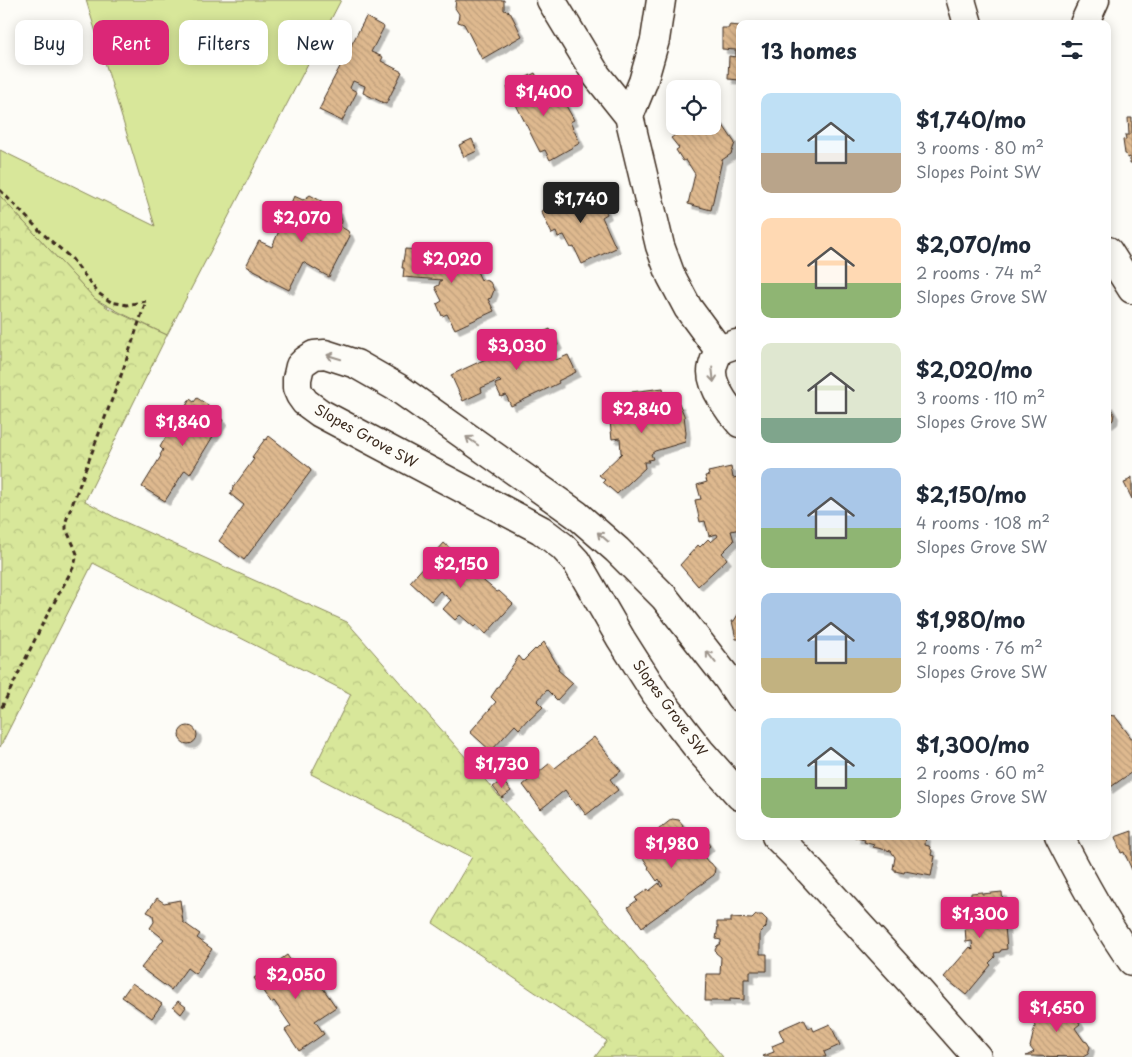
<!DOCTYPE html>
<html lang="en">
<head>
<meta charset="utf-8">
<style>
	:root { --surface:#fff; --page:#f6f6f7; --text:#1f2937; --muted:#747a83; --accent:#db2777 }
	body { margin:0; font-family:"Playpen Sans",sans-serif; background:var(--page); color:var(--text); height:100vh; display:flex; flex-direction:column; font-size:19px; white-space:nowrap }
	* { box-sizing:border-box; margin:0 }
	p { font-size:16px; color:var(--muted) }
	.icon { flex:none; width:28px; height:28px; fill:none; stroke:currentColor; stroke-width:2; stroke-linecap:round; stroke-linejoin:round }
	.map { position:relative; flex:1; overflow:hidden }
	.details { position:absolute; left:736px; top:20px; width:375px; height:820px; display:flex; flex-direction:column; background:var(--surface); border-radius:10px; box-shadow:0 2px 12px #0003 }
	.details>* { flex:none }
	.top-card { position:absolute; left:15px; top:20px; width:475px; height:45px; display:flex; gap:10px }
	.tools { position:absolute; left:666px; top:80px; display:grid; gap:10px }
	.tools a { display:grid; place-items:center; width:55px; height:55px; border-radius:10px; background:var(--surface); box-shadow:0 2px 12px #0003; font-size:25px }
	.price { position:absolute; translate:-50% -42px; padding:0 11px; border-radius:5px; background:var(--accent); color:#fff; font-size:16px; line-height:32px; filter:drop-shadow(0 1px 2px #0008) }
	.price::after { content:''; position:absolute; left:50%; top:30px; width:15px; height:11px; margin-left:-8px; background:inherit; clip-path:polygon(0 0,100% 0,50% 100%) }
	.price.on { background:#222; color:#fff }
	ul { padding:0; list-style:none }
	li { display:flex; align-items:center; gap:15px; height:125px; padding:0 25px }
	li span { display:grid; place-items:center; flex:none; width:140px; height:100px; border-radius:10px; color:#555 }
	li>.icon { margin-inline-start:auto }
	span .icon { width:60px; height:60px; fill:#fffc; stroke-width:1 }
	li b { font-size:21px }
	h2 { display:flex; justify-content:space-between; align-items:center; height:60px; padding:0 25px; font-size:21px }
	.pill { padding:0 18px; border-radius:10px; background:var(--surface); box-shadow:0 2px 12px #0003; font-size:18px; line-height:45px }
	.pill.on { background:var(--accent); color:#fff }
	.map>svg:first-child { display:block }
</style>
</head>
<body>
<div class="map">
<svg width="1132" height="1057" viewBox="0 0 1132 1057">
	<defs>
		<pattern id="park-crowns" width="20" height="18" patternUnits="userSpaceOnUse" patternTransform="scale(1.25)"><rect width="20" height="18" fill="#d8e79a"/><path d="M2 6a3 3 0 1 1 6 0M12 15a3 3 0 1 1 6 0" fill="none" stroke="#bac684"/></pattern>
		<pattern id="building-back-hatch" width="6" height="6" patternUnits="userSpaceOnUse" patternTransform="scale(1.25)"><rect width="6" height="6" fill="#deb98f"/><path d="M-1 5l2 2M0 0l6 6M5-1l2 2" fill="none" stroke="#bf9f7b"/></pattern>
		<filter id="shadow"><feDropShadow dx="4.5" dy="4.5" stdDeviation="0" flood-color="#0004"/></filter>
	</defs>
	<rect width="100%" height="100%" fill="#fdfcf7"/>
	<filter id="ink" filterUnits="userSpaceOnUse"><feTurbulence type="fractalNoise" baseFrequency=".02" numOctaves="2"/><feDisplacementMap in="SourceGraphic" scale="10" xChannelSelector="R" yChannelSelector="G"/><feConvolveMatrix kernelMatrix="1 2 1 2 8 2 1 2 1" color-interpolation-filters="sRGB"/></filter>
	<g filter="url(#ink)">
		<path fill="#d8e79a" stroke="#8a885c" d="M86 0H341L167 335 121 313 95 299 0 196V150L155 226Z"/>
		<path fill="url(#park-crowns)" stroke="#8a885c" d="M0 196 95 299 108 308 167 335 85 501 116 518 347 622 468 760 723 1057H595L607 1041 433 923 472 857 311 774 351 694 93 563 0 747Z"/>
		<path fill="url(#building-back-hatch)" stroke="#3b2a1e" filter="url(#shadow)" d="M456 0H504V10L510 12 522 36 482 59 464 24 458 22 459 14 455 8Z
			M366 17 384 27 371 52 383 57 381 61 402 72 386 104 363 93 365 86 353 81 350 88 357 92 342 121 319 110 324 100 323 99Z
			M729 25 740 26V80L728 79 729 56 736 57V50L722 49V28H729Z
			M535 73 550 102 554 100 557 106 564 102 574 120 570 122 580 143 550 160 545 150 540 152 507 87Z
			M712 117H716L720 121 735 143 731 154 722 160 711 210 688 204 695 174 686 160 683 161 676 150 679 148 671 138 688 126H712Z
			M1128 118H1132V163H1130V157L1127 158 1126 154H1125L1123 140 1126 139 1125 135H1129Z
			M472 139 477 151 464 157 459 145Z
			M594 186 607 214 602 217 616 248 582 264 574 247 571 248 564 235 558 237 556 232 552 234 541 211 561 202 560 200 575 193V195Z
			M310 195 338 210 342 221 341 227 348 231 350 236 329 277 303 262 289 290 261 276 262 274 246 266 259 241 272 247 294 196 303 200Z
			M405 249 451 252 456 261 458 258 470 262 473 268 475 267 481 280 482 279 490 282 494 290 491 298 488 299 494 311 455 329 447 314 442 316 437 304 442 301 435 287 439 285 440 281 442 280 403 277 404 268H402Z
			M550 329 558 345 550 348 556 360 568 355 576 372 558 381 559 383 511 406 506 395 501 397 495 384 501 382 499 380 481 388 482 392 463 401 451 375Z
			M663 388 665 406 679 403 684 415 686 433 685 442 655 451 651 454 653 459 648 460 649 462H644L645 468 617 494 603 482 605 480 599 475 622 453H621L620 438 612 439 610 422 618 420 617 415 616 416 615 403H616V402L627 400 626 397 632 396 631 392Z
			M197 398 208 405 206 409 217 414 219 418 223 420 190 474 185 470 165 501 142 487 161 456 160 455 163 450 160 447 171 428 168 426 179 409 183 411 190 399 194 402Z
			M1108 403 1114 414 1113 420 1108 424Z
			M269 436 310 468V469L311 471 244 560 219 541 244 505 230 494 233 490 232 489 254 459 252 457 265 439 266 440Z
			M731 467 733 478 738 477 740 488V529L731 531 734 541 722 553 727 559 698 586 680 565 698 545 700 547 708 539 711 542 718 536 717 534 709 536 705 521 700 522 695 500 701 499 697 485 707 482 705 476 709 475 708 472Z
			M1132 477V499L1124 483 1127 482V480Z
			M444 543 454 552 455 550 467 560 465 562 473 569 472 571 497 592 499 591 513 604 486 634 476 625 474 627 460 615 455 620 443 609 451 600 440 591 431 601 410 582 427 563 424 561 433 550 436 552Z
			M740 611V639H736L732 621H734Z
			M544 642 559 668 558 670 573 683 557 700 547 690 537 701 543 707 529 720 528 719 519 729 515 725 491 751 470 732 496 702 491 697 519 656 523 661 535 649 536 650Z
			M1108 715 1115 716 1132 739V772L1108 789Z
			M179 735a9 9 0 1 1 18 0a9 9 0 1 1-18 0Z
			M594 737 621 771 610 779 618 790 586 815 578 804 576 806 565 790 541 809 523 785 550 763 555 768Z
			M502 780 511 791 502 798 493 787Z
			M672 819 679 820 683 825 682 829 687 834 696 827 710 846 701 853 708 862 711 863 715 868 714 875 642 927 628 907 637 900 635 898 648 889 649 891 659 883 661 887 663 886 659 879 657 881 648 868 649 867 643 858 647 854 640 844Z
			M1132 831V870L1124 852 1121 853 1115 837Z
			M856 836H926L925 845 929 846 932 851 931 855 935 856 931 876 905 871 904 873 895 871V869H893L895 857 891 851 873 847 874 845 864 842 865 840 855 838Z
			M982 892V894L1002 892 1007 949 1001 950 1000 952 994 953 995 957 989 963 991 965 966 995 944 977 970 947 973 950 972 941 966 942 964 909H969L968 896 971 895V893Z
			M157 898 164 903 180 900 183 922 200 934 197 938 212 949 195 974 187 968 171 990 141 968 164 939 150 928 154 922 153 915 147 912Z
			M756 915H762L767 920 766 927 760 933V954H767V971H750V979H744V1000L730 999V1001H705L706 974H720L721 957 716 953 715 950 717 946 721 943V940L716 939 718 926H717V922H731V918L752 919Z
			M287 955 301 976 306 973 313 985 318 981 336 1007 315 1021 324 1034 299 1051 285 1030 291 1026 274 1001 271 1003 254 978Z
			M132 983 162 1004 152 1018 122 997Z
			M1053 996 1057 997 1064 1009 1069 1006 1080 1024 1075 1028 1084 1041 1087 1042 1090 1047 1088 1054 1083 1057 1026 1056 1034 1052 1030 1047 1035 1026 1033 1023 1034 1018 1043 1012 1041 1007 1042 1003Z
			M178 1001 186 1007 181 1014 173 1007Z
			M804 1019 809 1029 812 1027 814 1031 830 1024 840 1045 824 1052 826 1057H764L763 1056 774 1052 772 1046 784 1041 779 1030Z"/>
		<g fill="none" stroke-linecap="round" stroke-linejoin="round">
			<g stroke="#3b2a1e" stroke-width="31">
				<path id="minor" d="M551 0 597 76 629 116 660 246 671 276 688 308 719 350
					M961 0 968 24
					M1084 24 1095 0
					M629 116 643 82 655 40 661 0
					M1108 251 1132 289
					M740 344H736L719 350C716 357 712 364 712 372 712 388 730 412 740 423
					M740 697 728 679 664 597 617 550 577 515 398 388 356 364 325 354 314 355 305 361 300 366 297 379V388L300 395 305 402 320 413 541 530 562 546 576 561 621 639 656 694 700 751 740 796
					M776 836 796 856 910 981 977 1057
					M1059 836C1081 879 1104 922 1132 961"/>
			</g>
			<path stroke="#3b2a1e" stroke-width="3" stroke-dasharray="5 4" stroke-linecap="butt" d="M0 190 43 234 72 259 98 293 111 302 127 305 146 301 123 370 66 521V529L74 546 77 554 74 566 44 621 0 711"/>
			<use href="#minor" stroke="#fdfcf7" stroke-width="28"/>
		</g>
		<defs><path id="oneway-shaft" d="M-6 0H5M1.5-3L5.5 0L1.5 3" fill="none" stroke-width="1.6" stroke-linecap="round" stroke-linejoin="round" transform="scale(1.25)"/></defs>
		<g stroke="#9c938a">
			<use href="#oneway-shaft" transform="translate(334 357) rotate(-163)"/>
			<use href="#oneway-shaft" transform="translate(713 375) rotate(84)"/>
			<use href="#oneway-shaft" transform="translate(472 441) rotate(-145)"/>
			<use href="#oneway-shaft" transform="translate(603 537) rotate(-139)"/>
			<use href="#oneway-shaft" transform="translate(711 657) rotate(-128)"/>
		</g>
	</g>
	<g text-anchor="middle" stroke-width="4" stroke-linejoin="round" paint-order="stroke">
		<g font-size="14" fill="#3b2a1e" stroke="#fdfcf7">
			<text transform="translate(366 436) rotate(29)" y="5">Slopes Grove SW</text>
			<text transform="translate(670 708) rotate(54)" y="5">Slopes Grove SW</text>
		</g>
	</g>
</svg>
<div class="tools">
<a><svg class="icon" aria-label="locate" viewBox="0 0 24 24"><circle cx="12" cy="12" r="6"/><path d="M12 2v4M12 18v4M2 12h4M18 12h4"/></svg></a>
</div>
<b class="price" style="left:544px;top:117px">$1,400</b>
<b class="price on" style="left:581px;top:224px">$1,740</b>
<b class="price" style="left:302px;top:243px">$2,070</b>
<b class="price" style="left:452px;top:284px">$2,020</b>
<b class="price" style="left:517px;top:371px">$3,030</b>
<b class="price" style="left:642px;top:434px">$2,840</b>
<b class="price" style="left:183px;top:447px">$1,840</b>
<b class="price" style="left:461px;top:589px">$2,150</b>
<b class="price" style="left:502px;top:789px">$1,730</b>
<b class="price" style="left:672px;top:869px">$1,980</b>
<b class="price" style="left:980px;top:939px">$1,300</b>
<b class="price" style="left:296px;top:1000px">$2,050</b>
<b class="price" style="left:1057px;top:1033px">$1,650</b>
<div class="top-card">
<a class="pill">Buy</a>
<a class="pill on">Rent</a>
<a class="pill">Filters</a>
<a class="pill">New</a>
</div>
<section class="details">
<h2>13 homes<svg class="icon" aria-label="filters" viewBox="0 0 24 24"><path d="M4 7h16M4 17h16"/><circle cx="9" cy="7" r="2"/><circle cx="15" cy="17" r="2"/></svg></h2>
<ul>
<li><span style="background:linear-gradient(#bfe0f5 60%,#b9a48a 0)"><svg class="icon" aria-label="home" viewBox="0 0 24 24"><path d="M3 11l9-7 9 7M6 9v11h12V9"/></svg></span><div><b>$1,740/mo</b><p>3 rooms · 80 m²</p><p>Slopes Point SW</p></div></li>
<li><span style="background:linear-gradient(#ffd9b3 65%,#8fb573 0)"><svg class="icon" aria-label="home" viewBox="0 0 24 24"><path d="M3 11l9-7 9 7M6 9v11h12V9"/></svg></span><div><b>$2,070/mo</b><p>2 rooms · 74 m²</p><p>Slopes Grove SW</p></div></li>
<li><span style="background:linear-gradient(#dfe7d0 75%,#7fa58c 0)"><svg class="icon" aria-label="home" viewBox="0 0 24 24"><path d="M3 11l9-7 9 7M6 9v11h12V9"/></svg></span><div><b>$2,020/mo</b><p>3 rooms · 110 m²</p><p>Slopes Grove SW</p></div></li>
<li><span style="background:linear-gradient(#a9c7e8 60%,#8fb573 0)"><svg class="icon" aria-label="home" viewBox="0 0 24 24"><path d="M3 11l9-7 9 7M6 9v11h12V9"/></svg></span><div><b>$2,150/mo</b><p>4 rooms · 108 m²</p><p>Slopes Grove SW</p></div></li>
<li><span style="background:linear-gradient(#a9c7e8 65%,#c2b280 0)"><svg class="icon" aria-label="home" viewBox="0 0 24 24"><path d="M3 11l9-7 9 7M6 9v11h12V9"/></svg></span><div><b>$1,980/mo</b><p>2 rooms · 76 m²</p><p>Slopes Grove SW</p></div></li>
<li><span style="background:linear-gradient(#bfe0f5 60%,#8fb573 0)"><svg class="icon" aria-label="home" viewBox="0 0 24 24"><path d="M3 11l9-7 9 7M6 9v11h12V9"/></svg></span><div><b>$1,300/mo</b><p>2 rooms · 60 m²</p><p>Slopes Grove SW</p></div></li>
</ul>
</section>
</div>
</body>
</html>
